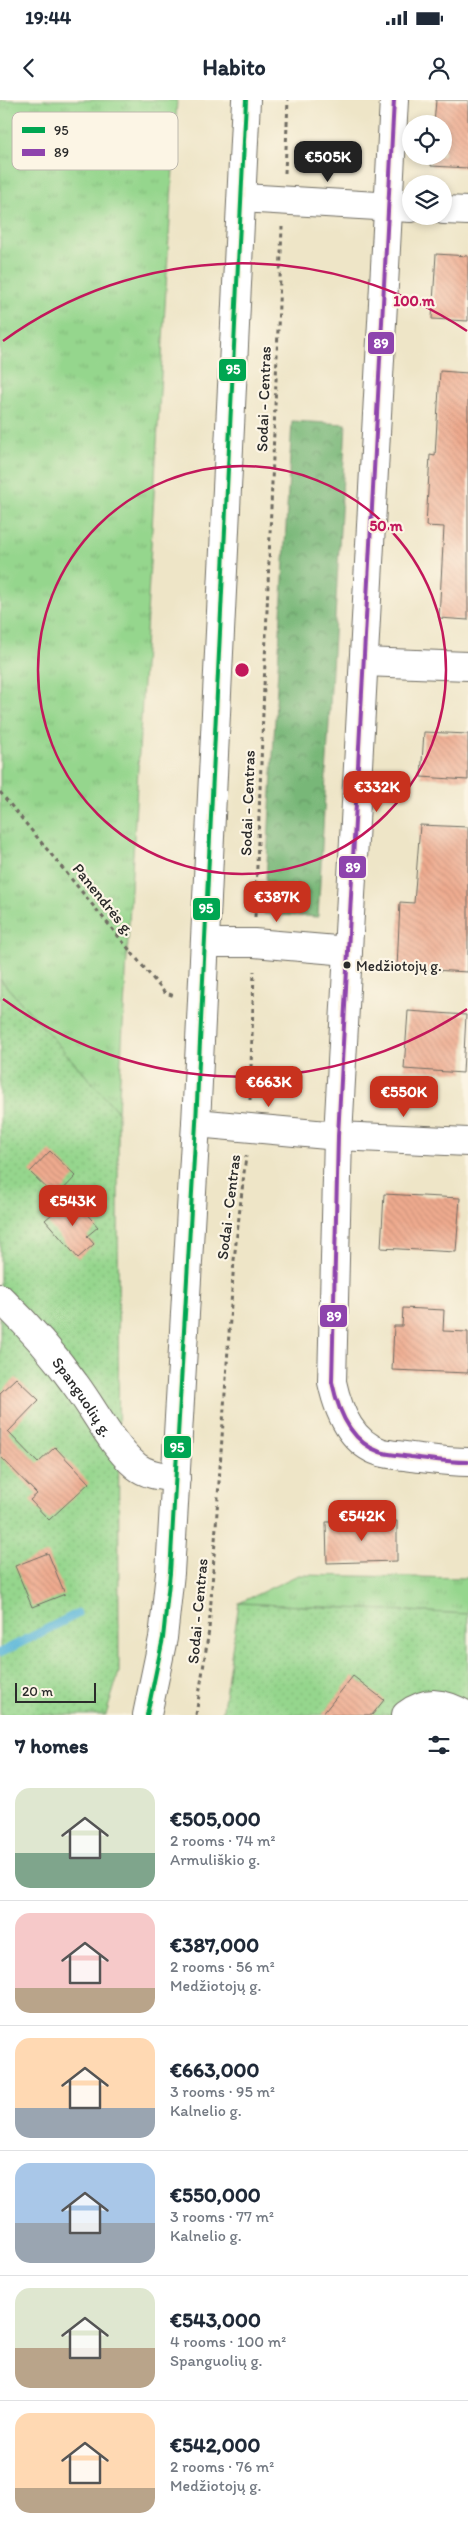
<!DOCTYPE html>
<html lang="en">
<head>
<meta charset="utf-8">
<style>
	:root { --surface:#fff; --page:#f6f6f7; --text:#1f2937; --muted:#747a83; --line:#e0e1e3; --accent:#c8321e }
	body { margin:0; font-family:Itim,sans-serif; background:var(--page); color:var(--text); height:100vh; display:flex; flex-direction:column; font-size:19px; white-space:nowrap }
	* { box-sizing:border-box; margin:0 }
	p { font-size:16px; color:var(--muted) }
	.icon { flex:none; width:28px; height:28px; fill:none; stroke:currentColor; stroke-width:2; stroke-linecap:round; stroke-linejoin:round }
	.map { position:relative; height:1615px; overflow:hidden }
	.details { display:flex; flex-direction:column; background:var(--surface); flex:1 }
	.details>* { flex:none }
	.tools { position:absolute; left:402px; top:15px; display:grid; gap:10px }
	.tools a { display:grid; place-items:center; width:50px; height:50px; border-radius:50%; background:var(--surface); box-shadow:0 2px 8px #0003; font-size:25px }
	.scale { position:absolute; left:15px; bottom:12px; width:81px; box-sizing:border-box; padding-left:5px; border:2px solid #2b2b2b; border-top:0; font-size:14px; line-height:18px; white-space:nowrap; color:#2b2b2b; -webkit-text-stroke:4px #fcf5e5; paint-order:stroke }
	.price { position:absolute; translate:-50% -42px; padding:0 11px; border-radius:10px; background:var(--accent); color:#fff; font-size:16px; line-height:32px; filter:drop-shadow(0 1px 2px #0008) }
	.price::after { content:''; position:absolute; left:50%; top:30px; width:15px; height:11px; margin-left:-8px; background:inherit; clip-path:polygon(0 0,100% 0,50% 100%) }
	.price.current { background:#222; color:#fff }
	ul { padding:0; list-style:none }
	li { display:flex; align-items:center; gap:15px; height:125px; padding:0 15px }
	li+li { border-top:1px solid var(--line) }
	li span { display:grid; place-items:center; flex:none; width:140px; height:100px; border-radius:15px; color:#555 }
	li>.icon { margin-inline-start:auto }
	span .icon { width:60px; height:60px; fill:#fffc; stroke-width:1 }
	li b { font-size:21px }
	h2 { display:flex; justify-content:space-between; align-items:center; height:60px; padding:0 15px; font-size:21px }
	.status { display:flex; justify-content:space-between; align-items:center; height:35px; padding:0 25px; background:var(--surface); direction:ltr }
	.status svg { height:14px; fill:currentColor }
	header { display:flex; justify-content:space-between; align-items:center; height:65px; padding:0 15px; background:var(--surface); font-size:22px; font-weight:700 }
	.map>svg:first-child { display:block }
</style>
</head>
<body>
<div class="status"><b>19:44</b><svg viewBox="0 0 49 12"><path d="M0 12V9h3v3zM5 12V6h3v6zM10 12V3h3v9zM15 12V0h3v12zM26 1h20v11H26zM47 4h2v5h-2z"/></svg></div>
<header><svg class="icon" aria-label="back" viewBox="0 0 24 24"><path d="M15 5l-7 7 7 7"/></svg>Habito<svg class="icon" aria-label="person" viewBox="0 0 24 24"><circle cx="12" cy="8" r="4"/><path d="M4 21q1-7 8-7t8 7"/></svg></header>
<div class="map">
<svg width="468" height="1615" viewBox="0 0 468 1615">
	<defs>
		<pattern id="grass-tufts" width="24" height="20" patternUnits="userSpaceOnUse" patternTransform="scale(1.25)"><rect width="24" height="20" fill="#95d68d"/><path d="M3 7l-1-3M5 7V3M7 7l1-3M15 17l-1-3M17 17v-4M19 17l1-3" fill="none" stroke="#81b87a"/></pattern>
		<pattern id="forest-crowns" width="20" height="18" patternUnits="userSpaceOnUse" patternTransform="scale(1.25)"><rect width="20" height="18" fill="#78b778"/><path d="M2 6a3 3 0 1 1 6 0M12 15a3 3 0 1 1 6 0" fill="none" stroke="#639563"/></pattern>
		<pattern id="garden-dots" width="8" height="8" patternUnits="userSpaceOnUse" patternTransform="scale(1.25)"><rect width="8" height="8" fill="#95d68d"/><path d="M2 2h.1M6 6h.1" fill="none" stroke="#81b87a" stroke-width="1.8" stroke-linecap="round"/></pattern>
		<pattern id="building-back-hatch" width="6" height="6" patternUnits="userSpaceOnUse" patternTransform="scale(1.25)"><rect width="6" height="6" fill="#eeaa8e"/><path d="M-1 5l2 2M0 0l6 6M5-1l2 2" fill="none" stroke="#cc927b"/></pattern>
	</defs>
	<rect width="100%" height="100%" fill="#fcf5e5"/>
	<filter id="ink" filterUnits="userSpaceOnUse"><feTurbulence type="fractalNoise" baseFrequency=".02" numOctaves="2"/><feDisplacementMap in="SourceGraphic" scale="10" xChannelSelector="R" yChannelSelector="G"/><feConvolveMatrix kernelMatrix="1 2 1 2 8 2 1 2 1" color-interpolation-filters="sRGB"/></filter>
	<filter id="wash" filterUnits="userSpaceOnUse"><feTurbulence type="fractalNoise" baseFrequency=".0096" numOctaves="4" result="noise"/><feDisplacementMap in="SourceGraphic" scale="20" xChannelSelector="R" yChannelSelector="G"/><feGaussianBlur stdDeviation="1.12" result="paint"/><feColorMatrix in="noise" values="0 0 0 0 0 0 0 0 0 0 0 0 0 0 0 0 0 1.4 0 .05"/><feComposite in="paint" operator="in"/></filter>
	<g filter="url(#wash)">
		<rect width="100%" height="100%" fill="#eee5c7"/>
		<path fill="url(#grass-tufts)" stroke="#60805c" d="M0 0H177L118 1012 0 879Z
			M298 1475 468 1478V1514L239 1503Z"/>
		<path fill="url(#forest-crowns)" stroke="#527152" d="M292 321 346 324 318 817 264 814Z"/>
		<path fill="url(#garden-dots)" stroke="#60805c" d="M0 879 118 1012 119 1572 106 1615H0Z
			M239 1503 468 1514V1615H222Z"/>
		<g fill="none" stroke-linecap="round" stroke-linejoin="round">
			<path stroke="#5cb7d9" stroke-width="9" d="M0 1553 77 1514"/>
		</g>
		<g id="blocks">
			<path fill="url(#building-back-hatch)" d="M436 0H468V68L431 66 432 56H444V24H434Z
				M436 154 468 156V221L432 219Z
				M440 271 468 273V520L439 518 444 427 426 426 430 355 435 356Z
				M424 632 468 634V680L421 677Z
				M420 725 468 727V872L397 868 400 802 414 803Z
				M408 911 466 915 463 973 404 969Z
				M50 1051 76 1076 56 1097 30 1072Z
				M384 1094 460 1098 456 1152 381 1148Z
				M72 1097 98 1127 87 1136 94 1144 78 1158 45 1120Z
				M403 1208 444 1210 443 1231 468 1232V1273L392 1270 394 1226H402Z
				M16 1278 39 1300 8 1332 38 1363 55 1347 89 1383 49 1420 30 1400 37 1394 0 1356V1293Z
				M397 1421V1461L327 1463 326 1422Z
				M48 1453 65 1494 32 1507 15 1466Z
				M353 1576 384 1600 372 1615H322Z"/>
		</g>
	</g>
	<g filter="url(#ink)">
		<use href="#blocks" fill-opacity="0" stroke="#6f6c62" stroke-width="1"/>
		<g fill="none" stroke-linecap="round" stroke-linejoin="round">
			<g stroke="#6f6c62" stroke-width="30">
				<g id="minor">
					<path d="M394 0 338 1036 332 1282C338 1310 350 1342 380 1352 389 1355 401 1355 411 1357 430 1359 448 1362 468 1362"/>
					<path d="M242 98 411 108"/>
					<path d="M444 110 468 111"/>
					<path d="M364 562 468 566"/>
					<path d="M205 843H254L348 851"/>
					<path d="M196 1023 338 1036 468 1042"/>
					<path id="s1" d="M0 1198C27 1224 53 1253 75 1284 94 1309 112 1346 136 1366 147 1375 162 1376 176 1378"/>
					<path d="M406 1615C427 1599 443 1602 466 1615"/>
				</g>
			</g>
			<g stroke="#6f6c62" stroke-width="30">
				<path id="primary" d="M147 1615 163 1538 170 1473 196 1023 246 0"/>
			</g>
			<path stroke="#6f6c62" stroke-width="3" stroke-dasharray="4 4" stroke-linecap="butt" d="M285 73 288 0
				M0 692 164 892 174 896
				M255 817 282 127
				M250 1000 254 871
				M196 1615 209 1530 234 1160 246 1056"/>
			<use href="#minor" stroke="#fff" stroke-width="28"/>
			<use href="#primary" stroke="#fff" stroke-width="28"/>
			<g stroke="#fcf5e5" stroke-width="8">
				<path id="bus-1" d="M147 1615 163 1538 170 1473 196 1023 246 0"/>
			</g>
			<g stroke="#fcf5e5" stroke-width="8">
				<path id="bus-2" d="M394 0 338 1036 332 1282C338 1310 350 1342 380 1352 389 1355 401 1355 411 1357 430 1359 448 1362 468 1362"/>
			</g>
			<use href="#bus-1" stroke="#00a651" stroke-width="4"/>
			<use href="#bus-2" stroke="#8e44ad" stroke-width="4"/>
		</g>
	</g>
	<g fill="none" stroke="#c2185b" stroke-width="2.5">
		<circle cx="242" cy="570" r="204"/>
		<path d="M467 909A407 407 0 0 1 3 899M3 241A407 407 0 0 1 467 231"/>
	</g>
	<circle fill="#2b2b2b" stroke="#fcf5e5" stroke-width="2" cx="347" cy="865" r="4.5"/>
	<g text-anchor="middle" stroke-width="4.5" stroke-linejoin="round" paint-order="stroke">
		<g font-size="15" fill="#2b2b2b" stroke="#fcf5e5" text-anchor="start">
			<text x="356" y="871">Medžiotojų g.</text>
		</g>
		<g font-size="16" fill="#2b2b2b" stroke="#fcf5e5">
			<text transform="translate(263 299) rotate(-88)" y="6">Sodai - Centras</text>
			<text transform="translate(247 703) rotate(-88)" y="6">Sodai - Centras</text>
			<text transform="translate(104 799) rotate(51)" y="6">Panendrės g.</text>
			<text transform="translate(228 1107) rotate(-83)" y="6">Sodai - Centras</text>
			<text dy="6" stroke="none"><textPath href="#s1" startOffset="129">Spanguolių g.</textPath></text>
			<text transform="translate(197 1511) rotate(-85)" y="6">Sodai - Centras</text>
		</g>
	</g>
	<rect x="12" y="12" width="166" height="58" rx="8" fill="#fcf5e5" stroke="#bdb8ad" stroke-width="1"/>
	<rect x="22" y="27" width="23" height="6" fill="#00a651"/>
	<rect x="22" y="49" width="23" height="7" fill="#8e44ad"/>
	<g font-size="14" fill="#2b2b2b">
		<text x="54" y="35">95</text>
		<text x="54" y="57">89</text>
	</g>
	<circle cx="242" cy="570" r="8" fill="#c2185b" stroke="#fcf5e5" stroke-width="2.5"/>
	<g font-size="15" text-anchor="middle" font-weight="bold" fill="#c2185b" stroke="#fcf5e5" stroke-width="4.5" stroke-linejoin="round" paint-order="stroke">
		<text x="414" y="206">100 m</text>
		<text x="386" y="431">50 m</text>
	</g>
	<g stroke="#fcf5e5" stroke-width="2">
		<rect x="367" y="231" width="28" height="24" rx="5" fill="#8e44ad"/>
		<rect x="218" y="258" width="29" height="24" rx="5" fill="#00a651"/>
		<rect x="338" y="755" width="29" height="24" rx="5" fill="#8e44ad"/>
		<rect x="192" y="797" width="29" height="24" rx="5" fill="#00a651"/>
		<rect x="319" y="1204" width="29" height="24" rx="5" fill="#8e44ad"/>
		<rect x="163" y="1335" width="29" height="24" rx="5" fill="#00a651"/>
	</g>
	<g font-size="14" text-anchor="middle" font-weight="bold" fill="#fff">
		<text x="381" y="248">89</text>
		<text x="233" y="274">95</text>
		<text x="353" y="772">89</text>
		<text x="206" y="813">95</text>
		<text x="334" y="1221">89</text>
		<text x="177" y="1352">95</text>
	</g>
</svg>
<div class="tools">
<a><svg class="icon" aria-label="locate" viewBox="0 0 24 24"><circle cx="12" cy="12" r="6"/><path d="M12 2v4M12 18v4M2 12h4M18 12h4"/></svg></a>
<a><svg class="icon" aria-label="layers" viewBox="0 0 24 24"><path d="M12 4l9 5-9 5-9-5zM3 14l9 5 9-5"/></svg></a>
</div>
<div class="scale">20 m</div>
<b class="price current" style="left:328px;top:83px">€505K</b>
<b class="price" style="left:377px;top:713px">€332K</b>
<b class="price" style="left:277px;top:823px">€387K</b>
<b class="price" style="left:269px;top:1008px">€663K</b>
<b class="price" style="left:404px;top:1018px">€550K</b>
<b class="price" style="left:73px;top:1127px">€543K</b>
<b class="price" style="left:362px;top:1442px">€542K</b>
</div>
<section class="details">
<h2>7 homes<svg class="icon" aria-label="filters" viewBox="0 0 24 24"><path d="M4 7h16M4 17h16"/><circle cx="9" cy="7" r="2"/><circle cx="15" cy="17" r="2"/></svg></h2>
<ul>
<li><span style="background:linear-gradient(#dfe7d0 65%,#7fa58c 0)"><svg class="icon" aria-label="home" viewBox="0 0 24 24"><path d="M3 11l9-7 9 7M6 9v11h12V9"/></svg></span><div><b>€505,000</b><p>2 rooms · 74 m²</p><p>Armuliškio g.</p></div></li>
<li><span style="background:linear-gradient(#f6c9c9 75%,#b9a48a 0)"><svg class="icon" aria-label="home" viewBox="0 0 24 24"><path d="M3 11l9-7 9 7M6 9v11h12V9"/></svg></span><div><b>€387,000</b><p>2 rooms · 56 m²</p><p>Medžiotojų g.</p></div></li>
<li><span style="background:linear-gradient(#ffd9b3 70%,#9aa5b1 0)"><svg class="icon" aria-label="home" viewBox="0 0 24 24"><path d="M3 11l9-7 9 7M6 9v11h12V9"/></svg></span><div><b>€663,000</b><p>3 rooms · 95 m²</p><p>Kalnelio g.</p></div></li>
<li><span style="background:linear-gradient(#a9c7e8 60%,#9aa5b1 0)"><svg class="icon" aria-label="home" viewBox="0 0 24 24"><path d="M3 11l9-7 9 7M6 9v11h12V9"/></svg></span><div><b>€550,000</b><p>3 rooms · 77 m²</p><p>Kalnelio g.</p></div></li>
<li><span style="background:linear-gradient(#dfe7d0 60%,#b9a48a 0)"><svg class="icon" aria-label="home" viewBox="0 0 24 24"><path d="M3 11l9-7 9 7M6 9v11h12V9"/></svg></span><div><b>€543,000</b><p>4 rooms · 100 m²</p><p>Spanguolių g.</p></div></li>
<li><span style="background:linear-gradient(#ffd9b3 75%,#b9a48a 0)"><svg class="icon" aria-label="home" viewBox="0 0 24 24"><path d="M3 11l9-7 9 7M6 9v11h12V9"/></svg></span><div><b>€542,000</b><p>2 rooms · 76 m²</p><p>Medžiotojų g.</p></div></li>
</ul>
</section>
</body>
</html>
